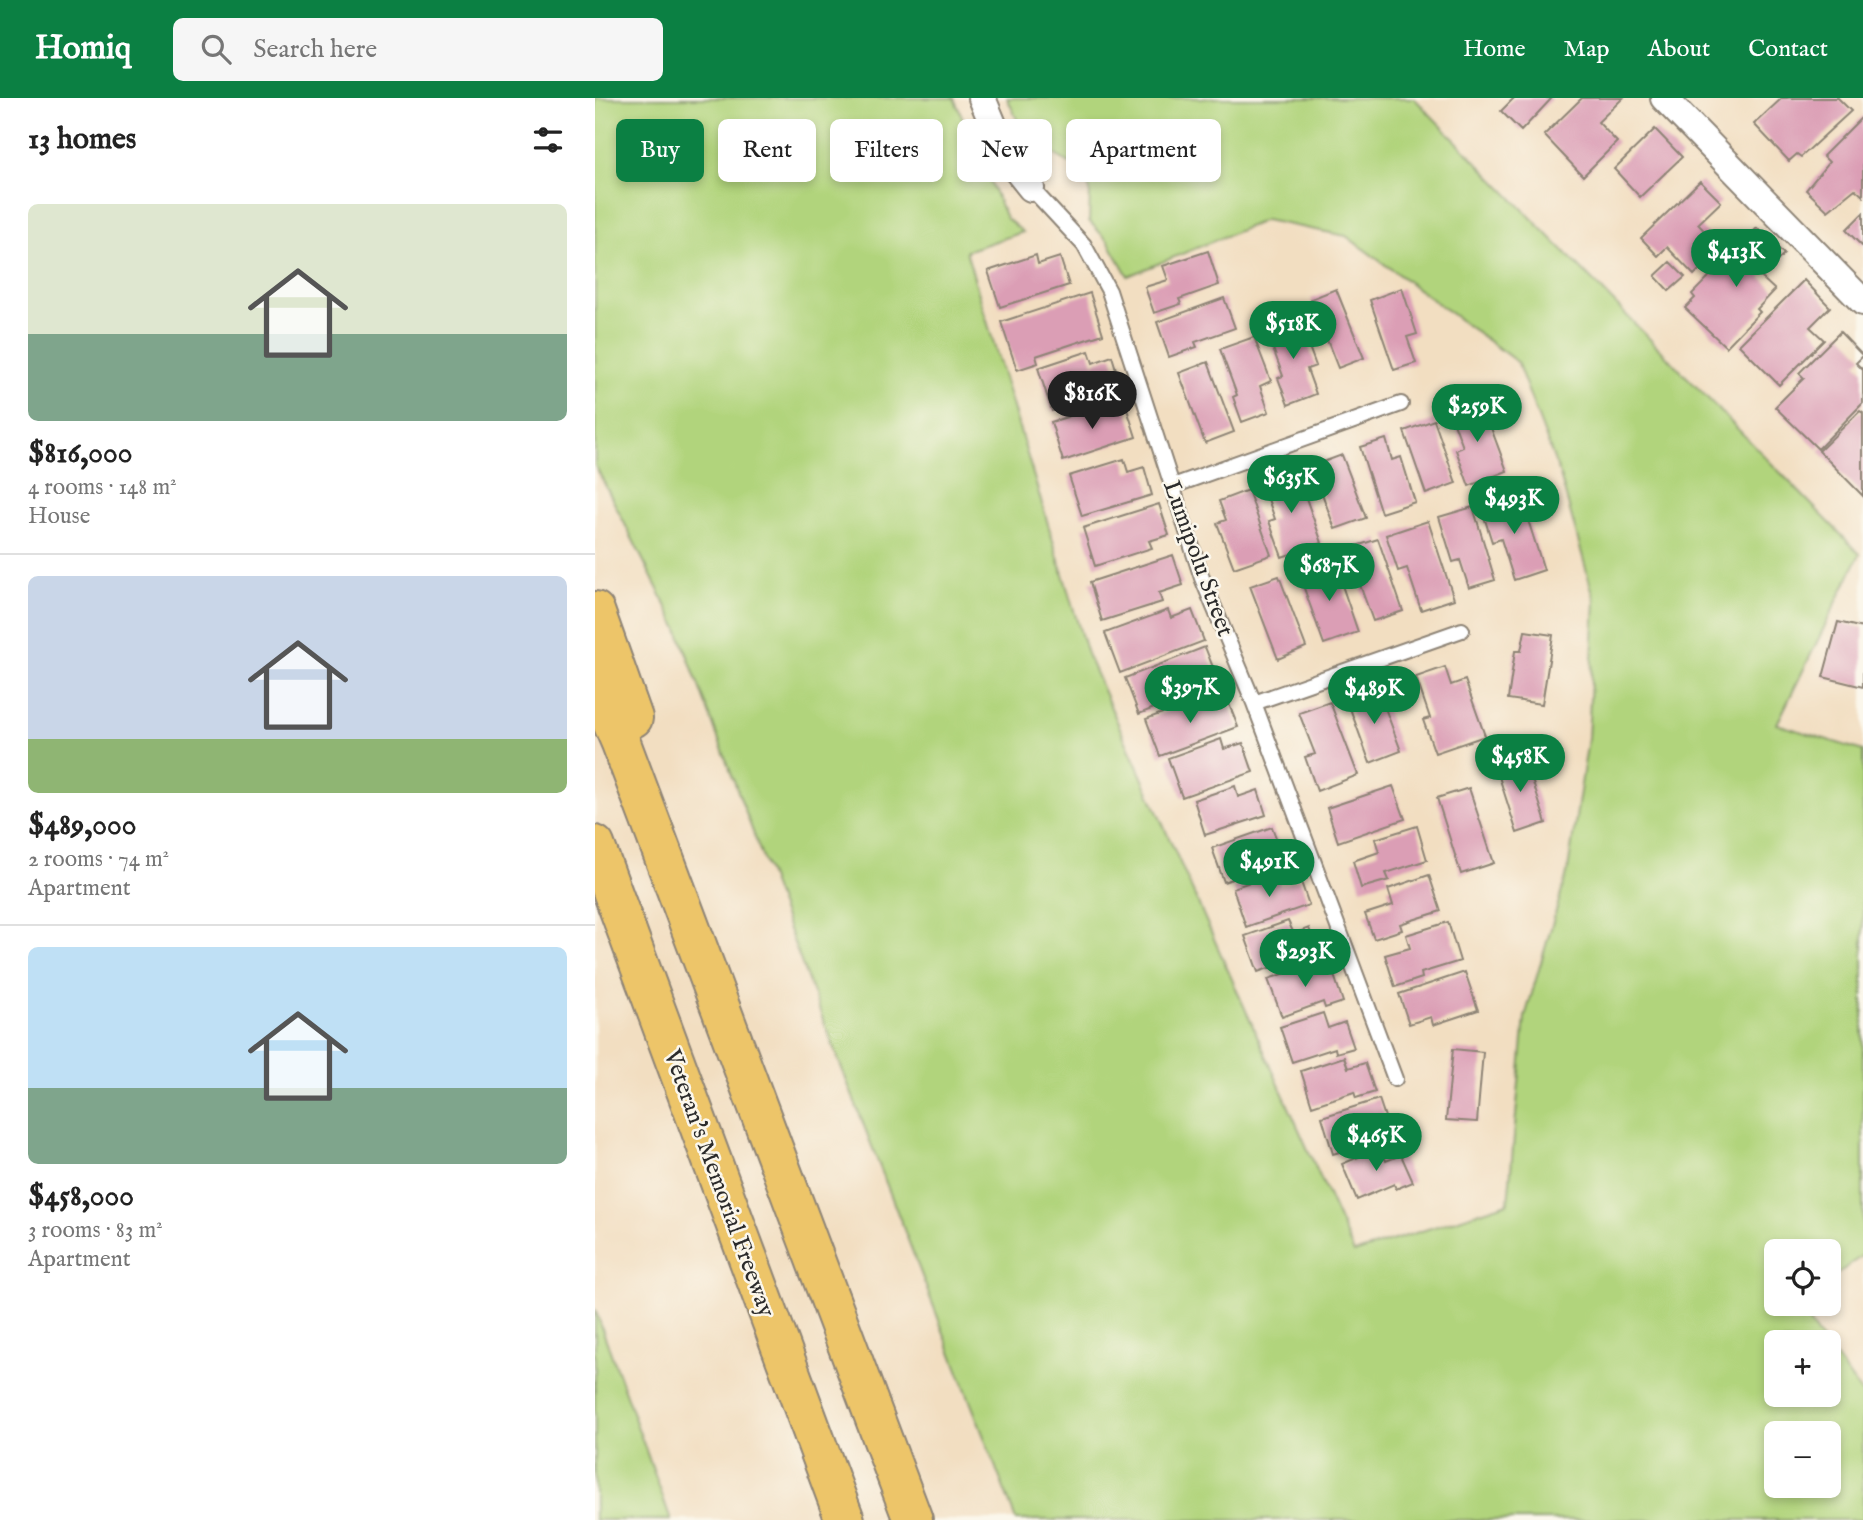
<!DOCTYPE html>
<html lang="en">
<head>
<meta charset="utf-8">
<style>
	:root { --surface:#fff; --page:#f6f6f6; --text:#222; --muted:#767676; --line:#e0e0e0; --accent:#0b8043 }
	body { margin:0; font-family:"IM FELL English",serif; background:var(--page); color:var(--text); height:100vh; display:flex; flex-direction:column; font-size:26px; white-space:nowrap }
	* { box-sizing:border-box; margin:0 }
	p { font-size:23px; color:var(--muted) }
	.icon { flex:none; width:38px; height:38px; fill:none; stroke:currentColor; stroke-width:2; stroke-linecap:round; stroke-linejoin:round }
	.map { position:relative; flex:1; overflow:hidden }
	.drawer { display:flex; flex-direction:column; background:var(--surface); width:595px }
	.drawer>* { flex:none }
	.guide { position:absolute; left:21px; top:21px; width:665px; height:63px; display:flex; gap:14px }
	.fabs { position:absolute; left:1169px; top:1141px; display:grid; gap:14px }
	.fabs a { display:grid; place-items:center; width:77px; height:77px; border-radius:10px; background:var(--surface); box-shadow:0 4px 10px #0003; font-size:35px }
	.price { position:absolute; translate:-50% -60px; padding:0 16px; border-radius:24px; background:var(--accent); color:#fff; font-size:23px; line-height:46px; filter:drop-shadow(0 2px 4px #0008) }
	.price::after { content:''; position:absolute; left:50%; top:42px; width:21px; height:16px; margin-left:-10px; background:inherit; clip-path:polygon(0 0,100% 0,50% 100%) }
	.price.active { background:#222; color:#fff }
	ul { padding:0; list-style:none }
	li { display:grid; align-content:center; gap:14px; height:371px; padding:0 28px }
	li+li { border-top:2px solid var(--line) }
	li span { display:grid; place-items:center; height:217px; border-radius:10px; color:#555 }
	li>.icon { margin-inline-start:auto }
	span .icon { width:126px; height:126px; fill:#fffc; stroke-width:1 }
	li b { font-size:30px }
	h2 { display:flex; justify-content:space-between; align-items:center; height:84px; padding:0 28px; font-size:30px }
	.chip { padding:0 24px; border-radius:10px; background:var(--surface); box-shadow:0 4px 10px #0003; font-size:24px; line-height:63px }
	.chip.active { background:var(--accent); color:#fff }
	header { display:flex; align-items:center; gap:42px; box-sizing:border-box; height:98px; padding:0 35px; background:var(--accent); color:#fff }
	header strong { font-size:33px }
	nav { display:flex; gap:38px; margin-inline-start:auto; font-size:24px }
	.search { width:490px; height:63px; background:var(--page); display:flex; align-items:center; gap:18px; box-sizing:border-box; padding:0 24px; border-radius:10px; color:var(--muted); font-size:26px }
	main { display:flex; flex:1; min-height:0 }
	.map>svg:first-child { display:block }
</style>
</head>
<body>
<header>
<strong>Homiq</strong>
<div class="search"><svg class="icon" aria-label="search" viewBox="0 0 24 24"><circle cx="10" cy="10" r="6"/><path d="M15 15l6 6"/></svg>Search here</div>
<nav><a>Home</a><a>Map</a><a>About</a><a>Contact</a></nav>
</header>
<main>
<section class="drawer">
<h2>13 homes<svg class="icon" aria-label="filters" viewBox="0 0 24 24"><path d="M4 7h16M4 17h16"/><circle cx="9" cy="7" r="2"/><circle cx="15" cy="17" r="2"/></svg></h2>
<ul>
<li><span style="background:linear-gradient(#dfe7d0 60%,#7fa58c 0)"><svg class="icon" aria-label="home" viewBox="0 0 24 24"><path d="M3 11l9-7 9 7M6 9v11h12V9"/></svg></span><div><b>$816,000</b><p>4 rooms · 148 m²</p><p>House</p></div></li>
<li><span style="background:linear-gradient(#c9d6e8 75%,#8fb573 0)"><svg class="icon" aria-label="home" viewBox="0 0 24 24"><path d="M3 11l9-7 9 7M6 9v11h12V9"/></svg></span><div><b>$489,000</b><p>2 rooms · 74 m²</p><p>Apartment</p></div></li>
<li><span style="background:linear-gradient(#bfe0f5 65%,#7fa58c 0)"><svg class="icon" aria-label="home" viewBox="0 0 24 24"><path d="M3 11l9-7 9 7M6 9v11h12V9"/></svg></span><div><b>$458,000</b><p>3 rooms · 83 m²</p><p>Apartment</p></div></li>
</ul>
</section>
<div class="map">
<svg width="1268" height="1422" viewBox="0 0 1268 1422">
	<rect width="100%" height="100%" fill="#fbf7ec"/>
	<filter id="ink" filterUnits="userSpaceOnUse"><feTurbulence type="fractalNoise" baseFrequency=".0143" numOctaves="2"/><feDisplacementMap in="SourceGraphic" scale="14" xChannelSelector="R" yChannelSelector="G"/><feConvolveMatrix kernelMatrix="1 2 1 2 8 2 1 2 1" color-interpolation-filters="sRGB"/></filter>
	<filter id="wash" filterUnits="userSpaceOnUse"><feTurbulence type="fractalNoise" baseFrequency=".00686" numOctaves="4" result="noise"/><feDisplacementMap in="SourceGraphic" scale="28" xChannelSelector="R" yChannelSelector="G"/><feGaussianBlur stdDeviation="1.57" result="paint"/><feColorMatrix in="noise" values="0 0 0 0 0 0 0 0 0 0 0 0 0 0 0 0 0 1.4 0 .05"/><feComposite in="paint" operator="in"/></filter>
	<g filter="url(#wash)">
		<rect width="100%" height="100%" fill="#f2dec1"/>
		<path fill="#b1d47c" stroke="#6e8054" stroke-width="2" fill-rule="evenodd" d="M0 0H359L411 120 428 134 371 153 492 556 759 1155 913 1105 930 919 973 772 993 641 1000 503 965 377 922 264 751 138 670 122 533 178 513 143 494 123 495 92 485 71 439 45 426 30 412 0H819L1265 456 1182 626 1268 653V1157L1234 1182V1153H1181V1206H1201L1228 1244H1181V1297H1234V1251L1268 1297V1422H421L212 880 82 529 0 367ZM1181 1335H1234V1388H1181Z
			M0 1211 76 1422H0Z"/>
		<g id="blocks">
			<path fill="#db9eb5" d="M919 0H957L926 33 906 13Z
				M987 0H1028L1003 24 1022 44 988 78 949 37Z
				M1187 0H1243L1256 13 1206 59 1202 56 1194 63 1159 26Z
				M1268 18V98L1260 91 1233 113 1211 92 1234 64 1228 58Z
				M1060 31 1087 59 1045 99 1019 71Z
				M1105 83 1126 104 1103 126 1126 151 1099 177 1072 149 1063 158 1046 140Z
				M1268 115V149L1251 132Z
				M1162 130 1189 156 1166 179 1180 192 1162 211 1165 214 1131 249 1090 210 1100 200 1097 196Z
				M613 153 624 187 584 201 586 206 559 215 550 189 573 182 568 168Z
				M441 157 443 166 465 159 474 187 405 209 393 173Z
				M1075 164 1090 179 1074 193 1060 178Z
				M1209 182 1235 209 1215 229 1229 242 1184 287 1144 247Z
				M807 190 822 236 812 239 821 265 799 272 775 202Z
				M741 191 769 260 743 270 716 201Z
				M495 195 508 236 441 258 443 265 422 272 406 224Z
				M629 200 640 230 600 244 602 249 574 259 562 224Z
				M704 222 721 268 712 271 721 296 693 307 683 280 688 278 672 234Z
				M1245 234 1268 258 1261 265 1268 272V305L1223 351 1180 309 1209 280 1204 275Z
				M659 239 676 283 665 288 674 314 647 324 638 299 642 297 625 251Z
				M494 253 498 265 517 258 527 291 457 313 443 270Z
				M613 264 639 334 610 345 584 275Z
				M886 303 912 373 874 388 861 352 868 349 855 314Z
				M510 307 513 314 531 308 541 339 468 363 456 324Z
				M1265 313 1268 315V398L1224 353Z
				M839 322 861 385 831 396 809 333Z
				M791 341 797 362 806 359 820 404 786 415 765 349Z
				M747 357 771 420 740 431 717 368Z
				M529 361 533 374 549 369 557 397 487 418 474 378Z
				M701 372 727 445 687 459 674 423 680 421 667 384Z
				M653 392 676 457 639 470 622 425 631 422 624 403Z
				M925 397 949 472 919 482 906 441 897 444 886 409Z
				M564 406 574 437 554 443 557 450 500 468 488 430Z
				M878 409 900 482 874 490 865 462 858 464 844 419Z
				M833 423 859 501 826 512 812 470 803 473 791 437Z
				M783 441 808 513 778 523 752 451Z
				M578 457 588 487 564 495 567 504 507 523 495 484Z
				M739 464 763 534 729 546 704 476Z
				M684 478 711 549 683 561 655 488Z
				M573 512 576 520 597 512 609 543 525 575 510 535Z
				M1243 524 1268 530V589L1228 579Z
				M930 533 958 537 947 606 913 601 920 553H926Z
				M610 549 621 577 600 585 603 593 544 616 530 580Z
				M850 569 856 587 870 582 890 638 840 655 828 622 835 620 821 579Z
				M783 591 806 653 775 665 752 602Z
				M611 599 614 608 632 601 643 629 565 658 551 621Z
				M735 604 763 677 722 693 710 659 720 656 704 615Z
				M626 641 629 651 648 645 658 674 587 699 573 660Z
				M929 657 951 725 922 735 900 666Z
				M640 688 643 699 663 692 671 717 610 737 599 702Z
				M798 688 810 721 743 744 732 710Z
				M874 690 899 765 866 776 842 700Z
				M822 728 832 762 791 775 794 782 766 790 758 763 784 754 780 741Z
				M677 729 687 756 669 763 671 769 629 784 617 750Z
				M680 775 685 788 705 781 714 807 651 829 638 790Z
				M834 777 846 813 805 826 807 832 779 841 770 816 798 807 793 791Z
				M693 823 699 836 714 830 724 858 706 864 704 859 663 874 650 838Z
				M853 824 865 863 826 875 827 880 800 889 790 857 815 850 811 837Z
				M727 863 732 876 738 874 748 904 730 910 728 904 687 919 673 881Z
				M870 874 883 912 838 927 836 919 814 926 804 896Z
				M728 915 733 930 750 924 759 950 741 955 740 950 697 964 685 929Z
				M858 951 888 954 882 1024 851 1022Z
				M749 959 753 970 770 965 780 994 761 1000 759 994 717 1008 706 973Z
				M784 1001 794 1031 777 1036 779 1043 738 1056 727 1019Z
				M785 1050 791 1063 806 1057 818 1084 801 1091 799 1086 762 1102 747 1066Z"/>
		</g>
	</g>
	<g filter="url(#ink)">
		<use href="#blocks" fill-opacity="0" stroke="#8e8476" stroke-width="2"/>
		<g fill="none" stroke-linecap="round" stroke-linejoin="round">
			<g stroke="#8e8476" stroke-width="18">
				<path id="service" d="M436 90 489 147 514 193 607 480 659 605 800 981
					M578 388 806 306
					M659 605 867 532"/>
			</g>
			<g stroke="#8e8476" stroke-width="30">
				<path id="minor" d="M387 0 412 60 436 90
					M1069 0 1268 204"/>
			</g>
			<g stroke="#8e8476" stroke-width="42">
				<path id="motorway" d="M0 513 38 620
					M0 585 26 645 318 1422
					M0 747 250 1422"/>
			</g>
			<use href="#service" stroke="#fff" stroke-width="14"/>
			<use href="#minor" stroke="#fff" stroke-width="26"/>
			<use href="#motorway" stroke="#edc569" stroke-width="38"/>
		</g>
	</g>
	<g text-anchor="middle" stroke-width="5" stroke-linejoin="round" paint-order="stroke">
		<g font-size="24" fill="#2b2b2b" stroke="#fbf7ec">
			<text transform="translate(604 460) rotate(70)" y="8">Lumipolu Street</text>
			<text transform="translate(125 1085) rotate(70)" y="8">Veteran's Memorial Freeway</text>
		</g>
	</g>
</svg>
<div class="fabs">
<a><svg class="icon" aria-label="locate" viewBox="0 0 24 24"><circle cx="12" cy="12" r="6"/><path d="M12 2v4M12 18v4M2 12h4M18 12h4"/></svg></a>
<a>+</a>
<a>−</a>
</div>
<b class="price" style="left:1141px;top:191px">$413K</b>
<b class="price" style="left:698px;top:263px">$518K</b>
<b class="price active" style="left:497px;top:333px">$816K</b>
<b class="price" style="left:882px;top:346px">$259K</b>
<b class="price" style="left:696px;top:417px">$635K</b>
<b class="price" style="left:919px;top:438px">$493K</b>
<b class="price" style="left:734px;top:505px">$687K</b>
<b class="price" style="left:595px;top:627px">$397K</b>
<b class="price" style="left:779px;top:628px">$489K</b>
<b class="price" style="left:925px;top:696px">$458K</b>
<b class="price" style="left:674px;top:801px">$491K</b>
<b class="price" style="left:710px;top:891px">$293K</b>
<b class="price" style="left:781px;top:1075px">$465K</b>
<div class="guide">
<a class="chip active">Buy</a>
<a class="chip">Rent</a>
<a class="chip">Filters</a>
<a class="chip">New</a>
<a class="chip">Apartment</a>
</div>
</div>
</main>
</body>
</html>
